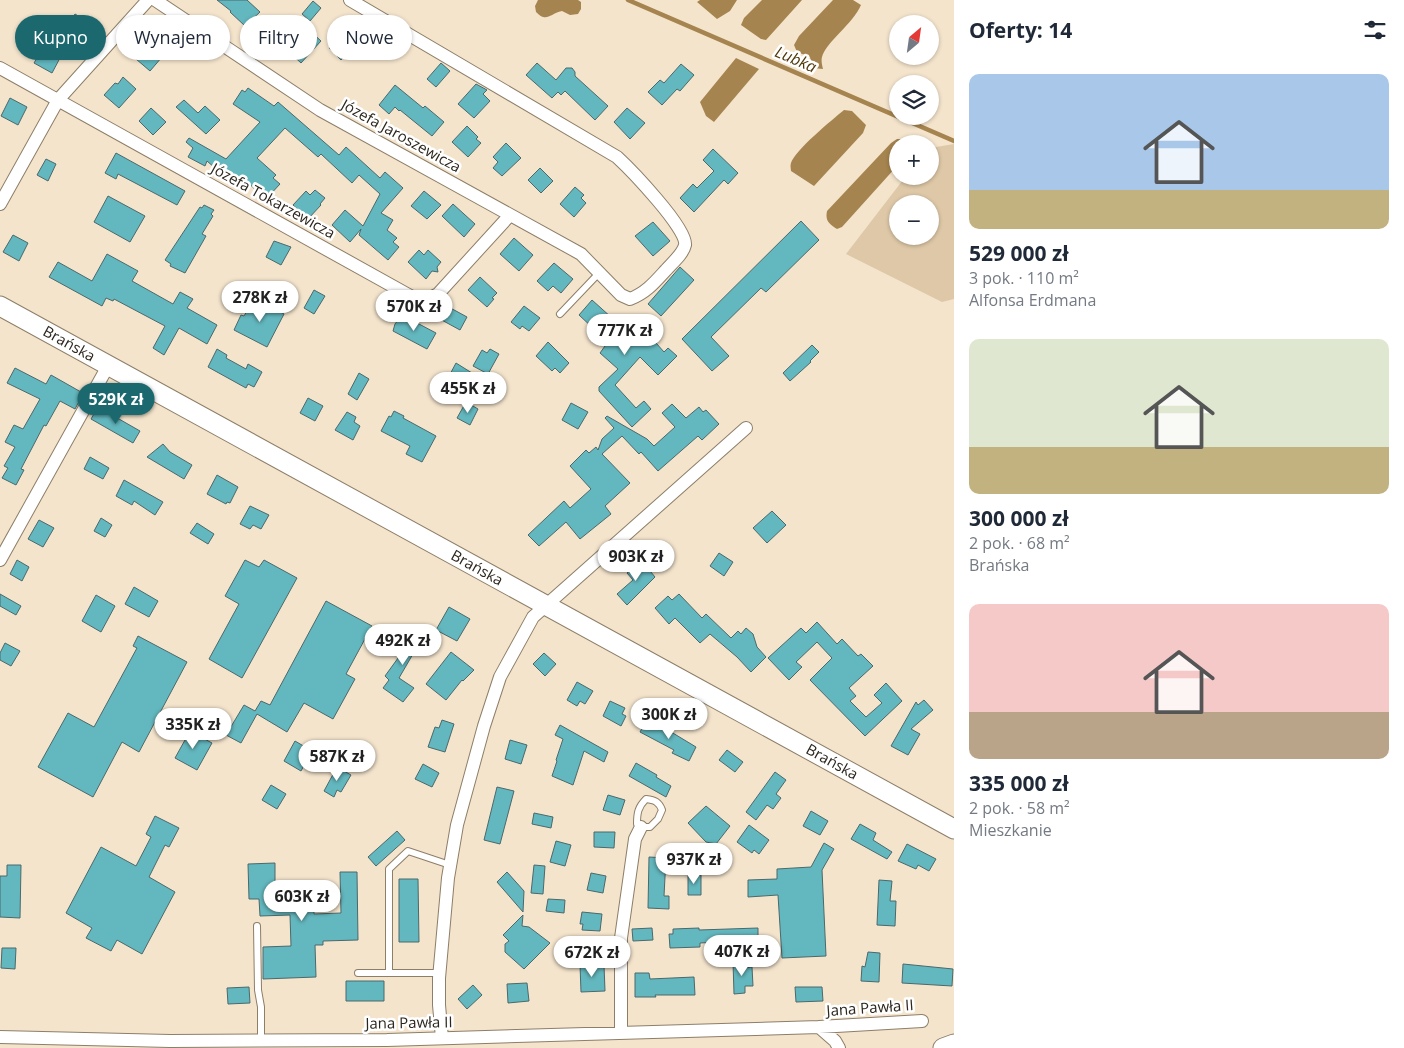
<!DOCTYPE html>
<html lang="pl">
<head>
<meta charset="utf-8">
<style>
	:root { --surface:#fff; --page:#f6f6f7; --text:#1f2937; --muted:#747a83; --accent:#1b686e }
	body { margin:0; font-family:"Open Sans",sans-serif; background:var(--page); color:var(--text); height:100vh; display:flex; flex-direction:column; font-size:19px; white-space:nowrap }
	* { box-sizing:border-box; margin:0 }
	p { font-size:16px; color:var(--muted) }
	.icon { flex:none; width:28px; height:28px; fill:none; stroke:currentColor; stroke-width:2; stroke-linecap:round; stroke-linejoin:round }
	.map { position:relative; flex:1; overflow:hidden }
	.panel { display:flex; flex-direction:column; background:var(--surface); width:450px }
	.panel>* { flex:none }
	.guide { position:absolute; left:15px; top:15px; width:475px; height:45px; display:flex; gap:10px }
	.needle { width:32px; rotate:29deg }
	.fabs { position:absolute; left:889px; top:15px; display:grid; gap:10px }
	.fabs a { display:grid; place-items:center; width:50px; height:50px; border-radius:50%; background:var(--surface); box-shadow:0 1px 4px #0004; font-size:25px }
	.price { position:absolute; translate:-50% -42px; padding:0 11px; border-radius:18px; background:#fff; color:#222; font-size:16px; line-height:32px; filter:drop-shadow(0 1px 2px #0008) }
	.price::after { content:''; position:absolute; left:50%; top:30px; width:15px; height:11px; margin-left:-8px; background:inherit; clip-path:polygon(0 0,100% 0,50% 100%) }
	.price.active { background:var(--accent); color:#fff }
	ul { padding:0; list-style:none }
	li { display:grid; align-content:center; gap:10px; height:265px; padding:0 15px }
	li span { display:grid; place-items:center; height:155px; border-radius:10px; color:#555 }
	li>.icon { margin-inline-start:auto }
	span .icon { width:90px; height:90px; fill:#fffc; stroke-width:1 }
	li b { font-size:21px }
	h2 { display:flex; justify-content:space-between; align-items:center; height:60px; padding:0 15px; font-size:21px }
	.pill { padding:0 18px; border-radius:22px; background:var(--surface); box-shadow:0 1px 4px #0004; font-size:18px; line-height:45px }
	.pill.active { background:var(--accent); color:#fff }
	main { display:flex; flex:1; min-height:0 }
	.map>svg:first-child { display:block }
</style>
</head>
<body>
<main>
<div class="map">
<svg width="954" height="1048" viewBox="0 0 954 1048">
	<rect width="100%" height="100%" fill="#f4e4cc"/>
	<path fill="#dec8a7" fill-rule="evenodd" d="M954 144V299L942 302 846 254 906 176H930V148ZM898 204H930V236H898Z"/>
	<path fill="#a6844f" d="M538 0H578L581 2V9L578 14 570 15 562 11C549 14 547 23 536 12L535 6Z
		M700 0H737L730 11 717 19 697 2Z
		M762 0H802L766 40 761 39 741 25 744 18Z
		M833 0H853L861 5C853 24 826 42 822 57 821 60 822 65 823 69L812 68 810 57 797 52 794 45 799 36Z
		M736 58 759 69 714 122 706 116 700 102Z
		M844 110 852 111 866 125 863 133 814 186 791 171C791 169 790 166 791 163 794 151 833 119 844 110Z
		M897 139H903L910 144H898L897 166 842 227 837 229C829 224 825 221 827 211L891 143Z"/>
	<g fill="none" stroke-linecap="round" stroke-linejoin="round">
		<path stroke="#a6844f" stroke-width="4.5" d="M628 0 954 141"/>
	</g>
	<path fill="#63b7be" stroke="#4a696c" d="M217 0H247L260 12 245 26 230 12 231 11Z
		M313 1 321 8 310 21 302 14Z
		M75 14 88 22 78 39 64 31Z
		M307 28 321 41 301 63 287 50Z
		M345 32 357 43 341 60 329 48Z
		M154 38 168 50 150 71 136 59Z
		M42 49 60 58 52 73 34 63Z
		M441 63 450 71 436 87 427 79Z
		M537 63 556 80 566 68H572L575 72V76L608 106 595 120 565 91 561 95 558 92 552 98 526 75Z
		M681 64 694 75 680 91 677 89 662 105 648 92 660 80 664 83Z
		M123 77 136 89 119 108 104 95 115 83 118 84Z
		M476 84 487 90 483 94 490 101 474 118 458 104Z
		M395 85 423 108 425 106 444 122 432 136 400 110 399 111 395 107 389 114 379 105Z
		M248 88 274 106 278 102 339 155 346 147 380 178 385 172 403 188 381 213 393 220 387 230 397 238 393 242 399 247 388 260 359 235 361 229 350 242 332 225 345 210 363 226 380 194 359 175 352 183 321 154 318 157 285 128 257 158 276 175 273 178 280 184 268 197 262 192 260 194 241 176 233 184 207 161 205 166 188 157 193 148 186 142 189 138 226 159 260 122 233 104 242 90 245 92Z
		M10 98 27 107 18 125 1 116Z
		M184 100 198 113 205 106 220 120 206 134 176 107Z
		M151 108 166 122 153 135 139 121Z
		M627 108 645 123 630 139 614 122Z
		M467 126 478 137 476 139 481 143 468 157 452 142Z
		M506 143 521 158 502 176 493 168 498 162 493 157Z
		M713 149 738 173 728 184 724 180 694 212 680 198 693 184 697 188 714 171 703 160Z
		M116 153 185 191 177 205 118 174 116 179 105 173Z
		M46 159 56 164 48 181 37 175Z
		M540 168 553 181 541 193 528 180Z
		M575 187 584 195 581 198 586 203 574 217 560 204Z
		M315 190 325 198 320 204 321 205 308 219 293 205 306 191 310 195Z
		M424 191 441 205 427 219 411 206Z
		M108 196 145 216 130 242 94 222Z
		M453 204 475 224 464 237 442 216Z
		M204 205 214 210 211 214 213 216 202 234 206 236 185 273 170 266 171 264 165 260 200 207 202 208Z
		M801 221 819 240 766 292 761 288 711 337 729 356 712 371 682 339Z
		M653 222 670 241 653 256 635 236Z
		M13 235 28 243 19 261 3 252Z
		M514 238 533 255 519 271 500 254Z
		M274 241 291 247 281 265 266 257Z
		M419 250 424 255 428 250 441 262 437 267 438 272 432 271 426 279 408 262Z
		M107 254 138 271 132 281 173 304 180 292 193 299 187 308 217 325 207 344 179 328 164 355 153 348 165 326 114 299 113 301 106 298 102 306 49 277 58 262 92 281Z
		M554 263 573 279 561 293 553 286 548 291 537 281Z
		M680 267 694 280 661 316 648 304Z
		M480 277 497 293 492 298 494 299 487 307 468 290Z
		M314 290 325 296 314 314 304 308Z
		M592 300 622 327 633 317 664 352 668 348 677 356 658 375 640 357 615 385 636 408 644 401 651 409 632 427 599 391V387L618 369 600 353 605 346 591 333 594 329 579 315Z
		M253 301 259 304 261 301 284 314 267 347 234 330 241 315 244 316Z
		M445 305 467 317 460 330 438 318Z
		M524 306 540 318 529 331 522 326 520 329 511 322Z
		M402 315 436 333 427 349 393 331 395 324Z
		M548 342 569 363 560 373 555 368 552 371 536 356Z
		M812 345 819 352 810 361 811 362 790 381 783 373Z
		M217 349 227 355 226 358 246 369 248 364 262 372 254 387 248 384 246 388 208 367Z
		M490 349 499 354 488 374 473 366 482 350 487 353Z
		M456 363 472 373 464 387 448 378Z
		M15 368 46 384 51 375 81 392 82 396 75 409 60 401 46 426 44 425 21 469 24 470 16 485 2 478 8 468 4 466 15 447 5 442 14 425 23 429 40 399 7 383Z
		M359 373 369 379 357 400 348 394Z
		M308 398 323 406 315 421 300 413Z
		M466 402 478 409 470 425 457 418Z
		M571 403 588 412 578 429 562 420Z
		M672 404 686 418 699 407 703 412 706 410 719 424 702 440 698 436 658 471 641 452 639 454 622 436 602 454 630 483 605 506 611 514 580 539 566 522 539 546 528 535 564 501 570 508 591 489 570 466 586 450 589 453 596 447 598 450 602 439 614 428 605 418 607 416 647 439 654 446 675 427 662 413Z
		M98 407 140 431 133 443 91 419Z
		M394 411 404 416 403 418 436 436 422 462 406 454 410 446 381 431 389 416 391 417Z
		M347 412 356 417 354 422 360 426 353 440 335 430Z
		M163 444 170 452 192 465 184 479 147 457Z
		M90 457 109 468 103 479 84 469Z
		M217 475 238 487 230 503 227 502 226 504 207 494Z
		M124 480 163 502 155 515 134 501 132 505 116 496Z
		M250 506 269 515 261 529 253 525 250 529 240 524Z
		M772 511 786 525 767 543 753 528Z
		M101 518 112 525 105 537 94 531Z
		M39 520 54 528 43 547 28 539Z
		M197 523 214 534 208 544 190 533Z
		M719 553 733 562 724 576 710 566Z
		M17 560 29 567 22 581 10 574Z
		M245 560 259 567 264 560 297 578 242 678 209 659 239 604 225 596Z
		M641 560 655 577 627 605 617 594 633 580 627 573Z
		M134 587 158 601 149 617 125 604Z
		M0 594 21 606 16 615 0 606Z
		M679 594 702 618 706 614 731 638 738 631 741 634 746 628 753 634 757 647 766 657 751 672 737 657 710 634 700 643 675 618 669 624 655 608 668 596 672 600Z
		M96 595 115 606 101 632 82 621Z
		M326 601 372 626 346 674 355 679 333 719 304 703 287 732 257 714 241 743 226 735 244 705 255 711 261 701 270 705Z
		M449 607 470 619 457 641 436 630Z
		M817 622 837 644 842 639 858 656 861 654 873 666 849 688 856 696 850 701 866 717 882 703 874 695 886 683 902 701 865 736 810 680 832 658 817 642 796 662 802 667 789 680 768 658 801 628 806 633Z
		M408 630 415 634 417 631 424 635 399 678 414 688 403 702 383 688 389 680 385 676 401 654 396 651Z
		M138 636 187 662 139 752 122 742 93 797 38 767 68 713 94 727 137 648 133 646Z
		M5 643 20 651 11 666 0 660V653Z
		M451 652 474 670 463 681 462 680 446 700 426 684Z
		M544 653 556 664 545 676 533 664Z
		M577 682 593 691 585 704 580 701 577 706 567 700Z
		M924 700 933 710 911 729 920 734 908 755 891 746 916 702 918 705Z
		M610 701 625 708 622 714 626 716 621 726 603 716Z
		M648 718 696 747 689 761 672 753 674 750 640 732Z
		M442 720 454 724 445 752 428 747 435 727 439 728Z
		M560 725 608 752 604 762 584 751 573 785 552 776 557 761 556 760 563 739 555 735Z
		M190 731 212 743 197 770 175 758Z
		M510 740 527 745 521 764 505 759Z
		M295 741 312 751 301 771 284 761Z
		M727 750 743 762 735 772 719 760Z
		M636 763 657 775 656 777 671 786 666 797 629 776Z
		M423 764 439 773 432 787 415 779Z
		M337 767 351 775 341 792 337 790 334 797 324 791Z
		M775 772 786 780 776 794 781 798 773 809 767 805 756 820 746 812Z
		M271 785 286 794 277 809 262 800Z
		M497 787 514 791 500 844 484 840Z
		M608 795 625 800 620 815 603 810Z
		M706 806 730 826 716 844 706 842 688 823Z
		M811 811 828 821 820 835 803 826Z
		M534 813 553 817 551 828 532 824Z
		M155 816 179 828 169 847 165 845 149 877 175 892 142 954 117 940 111 951 86 938 92 928 66 913 101 847 136 866 151 837 146 834Z
		M860 824 876 833 873 840 892 852 887 859 851 839Z
		M749 825 769 840 759 854 754 850 752 853 737 842Z
		M397 831 405 840 376 866 368 857Z
		M594 832H615L614 848 594 847Z
		M556 841 571 845 565 866 550 862Z
		M824 843 834 849 822 870 826 956 782 958 778 895 748 897V880L777 879V869L811 867Z
		M907 844 936 859 929 871 918 865 916 869 898 861Z
		M649 857 666 858 664 896H669V909L648 908Z
		M275 863V890L295 889V892H313L314 914 341 913 340 872H357L358 940 323 941V945H315L316 977 263 979V947L291 946 290 915 260 916 259 899H249L248 864Z
		M7 865H21L20 918 0 917V876H7Z
		M534 865 545 866 543 894 531 893Z
		M507 872 524 891 523 912 497 882Z
		M591 873 606 876 603 893 587 890Z
		M688 875H701V895H688Z
		M399 879H418L419 942H399Z
		M879 880 892 881 890 901H896L895 926 877 925Z
		M548 899 565 900 564 913 546 911Z
		M582 912 602 914 600 931 582 930 583 924H580Z
		M523 915 522 926 529 927 550 943 524 969 505 952V944L509 941 503 935Z
		M652 928 653 940 633 941 632 929Z
		M699 928V930L758 928V940L700 943V947L670 948 669 934H673V929Z
		M2 948H16L15 969 1 968Z
		M868 952 880 953 879 982 861 981 862 966 865 967Z
		M733 962H745V968L752 967 753 986H745V993L734 994Z
		M903 964 953 969 952 986 902 983Z
		M580 965H604L605 991 581 992Z
		M635 973H649L650 979 694 977 695 995H655L656 997H635Z
		M346 981H384V1001H346Z
		M527 983 529 1001 508 1003 507 984Z
		M473 985 482 995 467 1009 458 999Z
		M249 987 250 1003 228 1004 227 988Z
		M795 987H822L823 1001 796 1002Z"/>
	<g fill="none" stroke-linecap="round" stroke-linejoin="round">
		<g stroke="#8d7e68" stroke-width="8">
			<path id="lane" d="M560 314 600 272
				M646 799C655 800 659 802 662 810L658 819 650 827H641L637 824C637 813 638 807 646 799Z
				M257 926 258 990 261 1007V1041
				M389 972V869L408 851 450 865
				M358 973H440"/>
		</g>
		<g stroke="#8d7e68" stroke-width="14">
			<path id="street" d="M155 0 320 110 581 254 621 295 630 299C646 293 655 282 666 270 672 263 683 254 685 245 688 229 630 169 617 157L350 0
				M0 68 414 298 428 299 438 294 510 215
				M0 204 58 100 148 0
				M0 560 108 366
				M819 1027 835 1041 839 1048
				M621 1033V938L635 839 641 827
				M0 1037 170 1041 387 1040 819 1027 922 1021
				M442 1038 439 1005V978L448 878 457 825 484 726 500 677 533 617 746 428"/>
		</g>
		<g stroke="#8d7e68" stroke-width="21">
			<path id="secondary" d="M0 306 954 829
				M943 1048 954 1044"/>
		</g>
		<use href="#lane" stroke="#fff" stroke-width="6"/>
		<use href="#street" stroke="#fff" stroke-width="12"/>
		<use href="#secondary" stroke="#fff" stroke-width="19"/>
	</g>
	<g text-anchor="middle" stroke-width="5" stroke-linejoin="round" paint-order="stroke">
		<g font-size="15" fill="#2c261d" stroke="#fff">
			<text transform="translate(401 136) rotate(29)" y="5">Józefa Jaroszewicza</text>
			<text transform="translate(273 201) rotate(29)" y="5">Józefa Tokarzewicza</text>
			<text transform="translate(69 344) rotate(29)" y="5">Brańska</text>
			<text transform="translate(477 568) rotate(29)" y="5">Brańska</text>
			<text transform="translate(832 762) rotate(29)" y="5">Brańska</text>
			<text transform="translate(870 1008) rotate(-4)" y="5">Jana Pawła II</text>
			<text transform="translate(409 1023) rotate(-1)" y="5">Jana Pawła II</text>
		</g>
		<g font-size="16" font-style="italic" fill="#50380a" stroke="#fff">
			<text transform="translate(796 59) rotate(23)" y="6">Lubka</text>
		</g>
	</g>
</svg>
<div class="fabs">
<a><svg class="needle" viewBox="-14 -14 28 28"><path d="M0-13l5 13h-10z" fill="#e53935"/><path d="M0 13l5-13h-10z" fill="#747a83"/></svg></a>
<a><svg class="icon" aria-label="layers" viewBox="0 0 24 24"><path d="M12 4l9 5-9 5-9-5zM3 14l9 5 9-5"/></svg></a>
<a>+</a>
<a>−</a>
</div>
<b class="price" style="left:260px;top:323px">278K zł</b>
<b class="price" style="left:414px;top:332px">570K zł</b>
<b class="price" style="left:625px;top:356px">777K zł</b>
<b class="price" style="left:468px;top:414px">455K zł</b>
<b class="price active" style="left:116px;top:425px">529K zł</b>
<b class="price" style="left:636px;top:582px">903K zł</b>
<b class="price" style="left:403px;top:666px">492K zł</b>
<b class="price" style="left:669px;top:740px">300K zł</b>
<b class="price" style="left:193px;top:750px">335K zł</b>
<b class="price" style="left:337px;top:782px">587K zł</b>
<b class="price" style="left:694px;top:885px">937K zł</b>
<b class="price" style="left:302px;top:922px">603K zł</b>
<b class="price" style="left:742px;top:977px">407K zł</b>
<b class="price" style="left:592px;top:978px">672K zł</b>
<div class="guide">
<a class="pill active">Kupno</a>
<a class="pill">Wynajem</a>
<a class="pill">Filtry</a>
<a class="pill">Nowe</a>
</div>
</div>
<section class="panel">
<h2>Oferty: 14<svg class="icon" aria-label="filters" viewBox="0 0 24 24"><path d="M4 7h16M4 17h16"/><circle cx="9" cy="7" r="2"/><circle cx="15" cy="17" r="2"/></svg></h2>
<ul>
<li><span style="background:linear-gradient(#a9c7e8 75%,#c2b280 0)"><svg class="icon" aria-label="home" viewBox="0 0 24 24"><path d="M3 11l9-7 9 7M6 9v11h12V9"/></svg></span><div><b>529 000 zł</b><p>3 pok. · 110 m²</p><p>Alfonsa Erdmana</p></div></li>
<li><span style="background:linear-gradient(#dfe7d0 70%,#c2b280 0)"><svg class="icon" aria-label="home" viewBox="0 0 24 24"><path d="M3 11l9-7 9 7M6 9v11h12V9"/></svg></span><div><b>300 000 zł</b><p>2 pok. · 68 m²</p><p>Brańska</p></div></li>
<li><span style="background:linear-gradient(#f6c9c9 70%,#b9a48a 0)"><svg class="icon" aria-label="home" viewBox="0 0 24 24"><path d="M3 11l9-7 9 7M6 9v11h12V9"/></svg></span><div><b>335 000 zł</b><p>2 pok. · 58 m²</p><p>Mieszkanie</p></div></li>
</ul>
</section>
</main>
</body>
</html>
